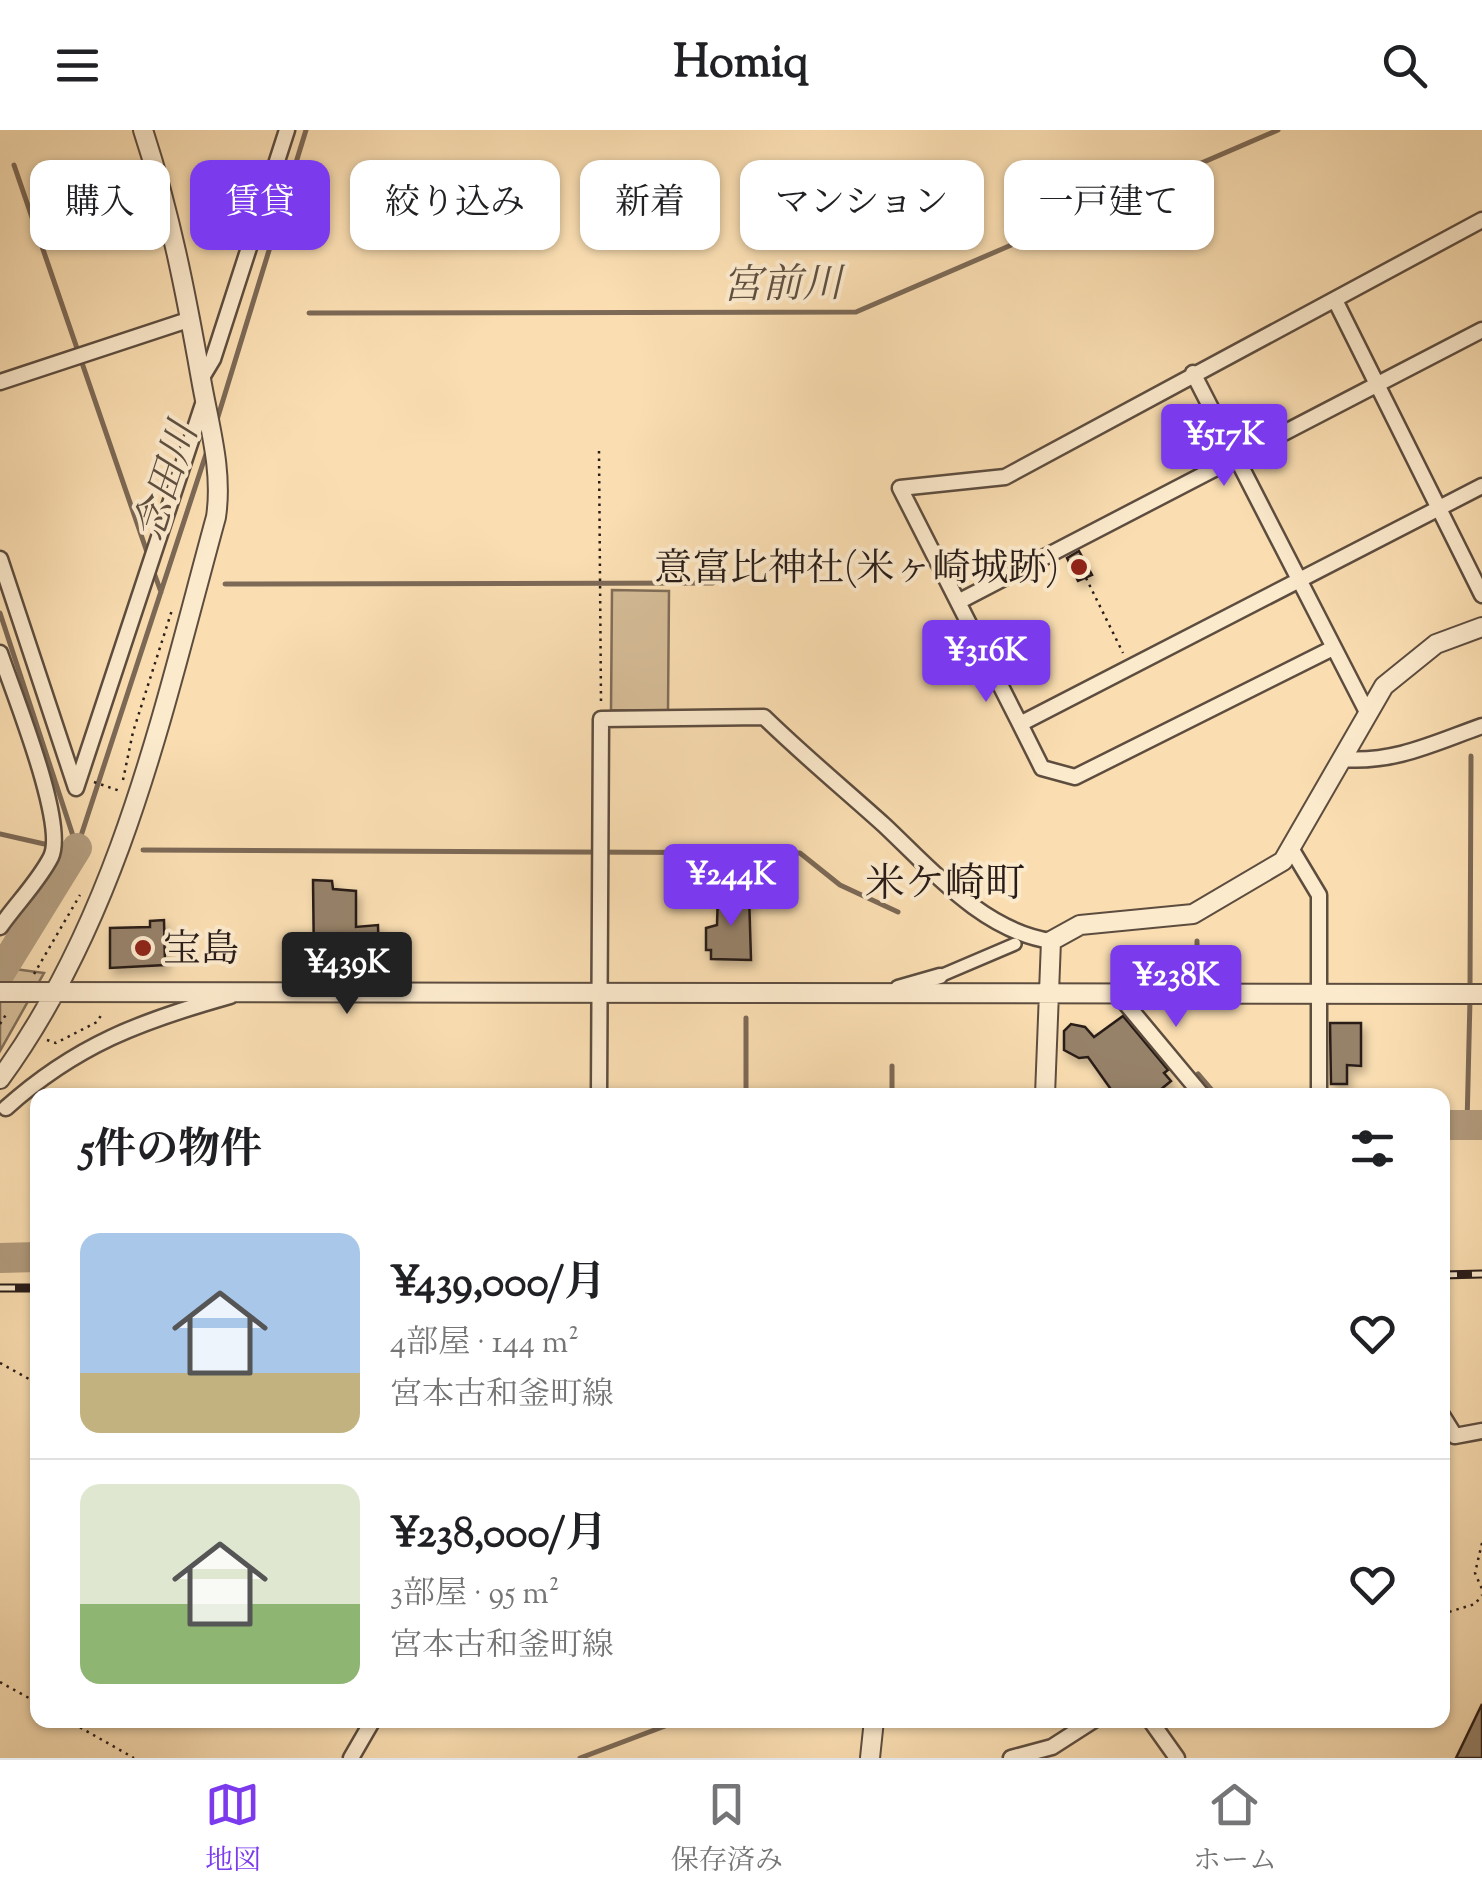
<!DOCTYPE html>
<html lang="ja">
<head>
<meta charset="utf-8">
<style>
	:root { --surface:#fff; --page:#f2f2f2; --text:#202124; --muted:#757577; --line:#e0e0e0; --accent:#7c3aed }
	body { margin:0; font-family:"Sorts Mill Goudy","Noto Serif JP",serif; background:var(--page); color:var(--text); height:100vh; display:flex; flex-direction:column; font-size:38px; white-space:nowrap }
	* { box-sizing:border-box; margin:0 }
	p { font-size:32px; color:var(--muted) }
	.icon { flex:none; width:55px; height:55px; fill:none; stroke:currentColor; stroke-width:2; stroke-linecap:round; stroke-linejoin:round }
	.map { position:relative; flex:1; overflow:hidden }
	.panel { position:absolute; left:30px; top:958px; width:1420px; height:640px; display:flex; flex-direction:column; background:var(--surface); border-radius:20px; box-shadow:0 2px 8px #0004 }
	.panel>* { flex:none }
	.guide { position:absolute; left:30px; top:30px; width:1422px; height:90px; display:flex; gap:20px }
	.price { position:absolute; translate:-50% -85px; padding:0 22px; border-radius:10px; background:var(--accent); color:#fff; font-size:32px; line-height:65px; filter:drop-shadow(0 2px 5px #0008) }
	.price::after { content:''; position:absolute; left:50%; top:60px; width:30px; height:22px; margin-left:-15px; background:inherit; clip-path:polygon(0 0,100% 0,50% 100%) }
	.price.current { background:#222; color:#fff }
	ul { padding:0; list-style:none }
	li { display:flex; align-items:center; gap:30px; height:250px; padding:0 50px }
	li+li { border-top:2px solid var(--line) }
	li span { display:grid; place-items:center; flex:none; width:280px; height:200px; border-radius:20px; color:#555 }
	li>.icon { margin-inline-start:auto }
	span .icon { width:120px; height:120px; fill:#fffc; stroke-width:1 }
	li b { font-size:42px }
	h2 { display:flex; justify-content:space-between; align-items:center; height:120px; padding:0 50px; font-size:42px }
	.chip { padding:0 35px; border-radius:20px; background:var(--surface); box-shadow:0 2px 8px #0004; font-size:35px; line-height:90px }
	.chip.current { background:var(--accent); color:#fff }
	header { display:flex; justify-content:space-between; align-items:center; height:130px; padding:0 50px; background:var(--surface); font-size:45px; font-weight:700 }
	.menu { display:flex; justify-content:space-around; align-items:center; height:140px; border-top:2px solid var(--line); background:var(--surface); font-size:28px; color:var(--muted) }
	.menu a { display:grid; justify-items:center; gap:5px }
	.menu .current { color:var(--accent) }
	.map>svg:first-child { display:block }
</style>
</head>
<body>
<header><svg class="icon" aria-label="menu" viewBox="0 0 24 24"><path d="M4 6h16M4 12h16M4 18h16"/></svg>Homiq<svg class="icon" aria-label="search" viewBox="0 0 24 24"><circle cx="10" cy="10" r="6"/><path d="M15 15l6 6"/></svg></header>
<div class="map">
<svg width="1482" height="1628" viewBox="0 0 1482 1628">
	<defs>
		<filter id="shadow"><feDropShadow dx="3.5" dy="6" stdDeviation="5" flood-color="#0004"/></filter>
	</defs>
	<rect width="100%" height="100%" fill="#fadeb2"/>
	<filter id="stains"><feTurbulence type="fractalNoise" baseFrequency=".002" numOctaves="4"/><feColorMatrix values="0 0 0 0 .2 0 0 0 0 .09 0 0 0 0 .02 0 0 0 .5 -.17"/></filter>
	<radialGradient id="worn" r=".72"><stop offset=".6" stop-color="#630" stop-opacity="0"/><stop offset="1" stop-color="#630" stop-opacity=".3"/></radialGradient>
	<path fill="#d6bd98" stroke="#806d58" stroke-width="2.5" d="M612 460 669 461 668 581 611 580Z
		M0 837 44 843 0 921Z"/>
	<g fill="none" stroke-linecap="round" stroke-linejoin="round">
		<path stroke="#7c6956" stroke-width="5" d="M14 35 148 425
			M309 183 856 182 1278 0
			M216 293 306 0
			M153 440 161 462
			M225 454 713 453
			M0 483 76 715
			M0 704 75 721
			M77 718 208 318
			M143 720 800 723 840 755 898 782
			M1197 811V842
			M1470 858 1471 626
			M1198 944 1216 965
			M746 965V888
			M892 965V936
			M1467 995 1470 869
			M580 1628 681 1590"/>
		<path stroke="#b39c7e" stroke-width="30" d="M0 843 77 718
			M1442 995H1482
			M0 1128 38 1127"/>
	</g>
	<path fill="#968169" stroke="#291d19" stroke-width="2.5" filter="url(#shadow)" d="M1079 421 1092 445 1078 451 1067 428Z
		M313 750 332 751 333 759 356 761V797L378 795 379 835 314 834Z
		M718 763 749 764 751 830 711 829V820H706V798L717 795Z
		M164 790 165 835 110 838V798L150 797V791Z
		M1123 886 1168 940 1164 943 1171 951 1154 965H1115L1088 927 1079 928 1064 920V901L1071 894 1085 897 1094 907Z
		M1330 893H1361V936L1347 935V954H1331Z
		M1482 1574V1628H1456Z"/>
	<g fill="none" stroke-linecap="round" stroke-linejoin="round">
		<g stroke="#5d4d3f" stroke-width="16">
			<path id="pedestrian" d="M940 846 1015 814"/>
		</g>
		<g stroke="#5d4d3f" stroke-width="19">
			<path id="minor" d="M1482 90 1005 347 900 358 1020 594 1482 356
				M1335 170 1482 465
				M1193 243 1367 582
				M201 249 213 229 287 0
				M0 252 191 189
				M0 429 76 658 205 268
				M958 472 1482 200
				M0 523C13 562 67 694 51 727 39 751 16 774 0 797
				M1020 594 1042 638 1075 647 1333 518
				M1343 629C1395 633 1434 613 1482 596
				M1292 720 1319 765V965
				M898 858 940 846
				M1117 863 1202 965
				M599 965 601 589 764 587C803 625 844 659 884 695 932 740 983 801 1051 811
				M6 978C76 915 141 891 230 866
				M1442 1285 1455 1306 1482 1301
				M1150 1590 1177 1628
				M351 1628 373 1590
				M1011 1628 1052 1617 1094 1590"/>
		</g>
		<g stroke="#5d4d3f" stroke-width="22">
			<path id="tertiary" d="M0 862 1482 864
				M0 949C120 785 163 580 216 387 223 340 209 295 201 249 186 164 170 82 143 0
				M1045 965 1051 811 1080 795 1193 784 1283 731 1384 556 1436 514 1482 497
				M870 1628 874 1590"/>
		</g>
		<path stroke="#291d19" stroke-width="2.5" stroke-dasharray="2.5 5" stroke-linecap="butt" d="M599 321 601 573
			M1086 448 1123 523
			M123 650 133 602 172 480
			M94 652 120 661
			M34 844 80 765
			M0 894 7 883
			M47 910 56 913 97 892 103 882
			M0 1233 38 1254
			M1482 1413 1475 1443 1482 1459
			M1442 1484 1475 1474 1482 1465
			M0 1552 38 1573
			M67 1590 134 1628"/>
		<use href="#pedestrian" stroke="#fceacd" stroke-width="11"/>
		<use href="#minor" stroke="#fceacd" stroke-width="14"/>
		<use href="#tertiary" stroke="#fceacd" stroke-width="18"/>
		<g stroke="#291d19" stroke-width="9">
			<path id="rail" d="M1442 1145 1482 1144
				M0 1158H38"/>
		</g>
		<use href="#rail" stroke="#fceacd" stroke-width="5" stroke-dasharray="15" stroke-linecap="butt"/>
	</g>
	<g fill="#8f2418" stroke="#fceacd" stroke-width="4">
		<circle cx="1079" cy="437" r="10"/>
		<circle cx="143" cy="818" r="10"/>
	</g>
	<g text-anchor="middle" stroke-width="8" stroke-linejoin="round" paint-order="stroke">
		<g font-size="38" fill="#291d19" stroke="#fceacd" text-anchor="end">
			<text x="1059" y="450">意富比神社(米ヶ崎城跡)</text>
			<text x="163" y="831" text-anchor="start">宝島</text>
		</g>
		<g font-size="40" font-style="italic" fill="#605041" stroke="#fceacd">
			<text transform="translate(782 153) rotate(-1)" y="14">宮前川</text>
			<text transform="translate(165 351) rotate(-72)" y="14">念田川</text>
		</g>
		<g font-size="40" fill="#291d19" stroke="#fceacd">
			<text x="945" y="766">米ケ崎町</text>
		</g>
	</g>
	<rect width="100%" height="100%" filter="url(#stains)"/>
	<rect width="100%" height="100%" fill="url(#worn)"/>
</svg>
<b class="price" style="left:1224px;top:359px">¥517K</b>
<b class="price" style="left:986px;top:575px">¥316K</b>
<b class="price" style="left:731px;top:799px">¥244K</b>
<b class="price current" style="left:347px;top:887px">¥439K</b>
<b class="price" style="left:1176px;top:900px">¥238K</b>
<div class="guide">
<a class="chip">購入</a>
<a class="chip current">賃貸</a>
<a class="chip">絞り込み</a>
<a class="chip">新着</a>
<a class="chip">マンション</a>
<a class="chip">一戸建て</a>
</div>
<section class="panel">
<h2>5件の物件<svg class="icon" aria-label="filters" viewBox="0 0 24 24"><path d="M4 7h16M4 17h16"/><circle cx="9" cy="7" r="2"/><circle cx="15" cy="17" r="2"/></svg></h2>
<ul>
<li><span style="background:linear-gradient(#a9c7e8 70%,#c2b280 0)"><svg class="icon" aria-label="home" viewBox="0 0 24 24"><path d="M3 11l9-7 9 7M6 9v11h12V9"/></svg></span><div><b>¥439,000/月</b><p>4部屋 · 144 m²</p><p>宮本古和釜町線</p></div><svg class="icon" aria-label="heart" viewBox="0 0 24 24"><path d="M12 20l-8-8c-3-5 5-10 8-4 3-6 11-1 8 4z"/></svg></li>
<li><span style="background:linear-gradient(#dfe7d0 60%,#8fb573 0)"><svg class="icon" aria-label="home" viewBox="0 0 24 24"><path d="M3 11l9-7 9 7M6 9v11h12V9"/></svg></span><div><b>¥238,000/月</b><p>3部屋 · 95 m²</p><p>宮本古和釜町線</p></div><svg class="icon" aria-label="heart" viewBox="0 0 24 24"><path d="M12 20l-8-8c-3-5 5-10 8-4 3-6 11-1 8 4z"/></svg></li>
</ul>
</section>
</div>
<nav class="menu">
<a class="current"><svg class="icon" aria-label="map" viewBox="0 0 24 24"><path d="M3 6l6-2 6 2 6-2v14l-6 2-6-2-6 2zM9 4v14M15 6v14"/></svg>地図</a>
<a><svg class="icon" aria-label="saved" viewBox="0 0 24 24"><path d="M7 4h10v16l-5-4-5 4z"/></svg>保存済み</a>
<a><svg class="icon" aria-label="home" viewBox="0 0 24 24"><path d="M3 11l9-7 9 7M6 9v11h12V9"/></svg>ホーム</a>
</nav>
</body>
</html>
